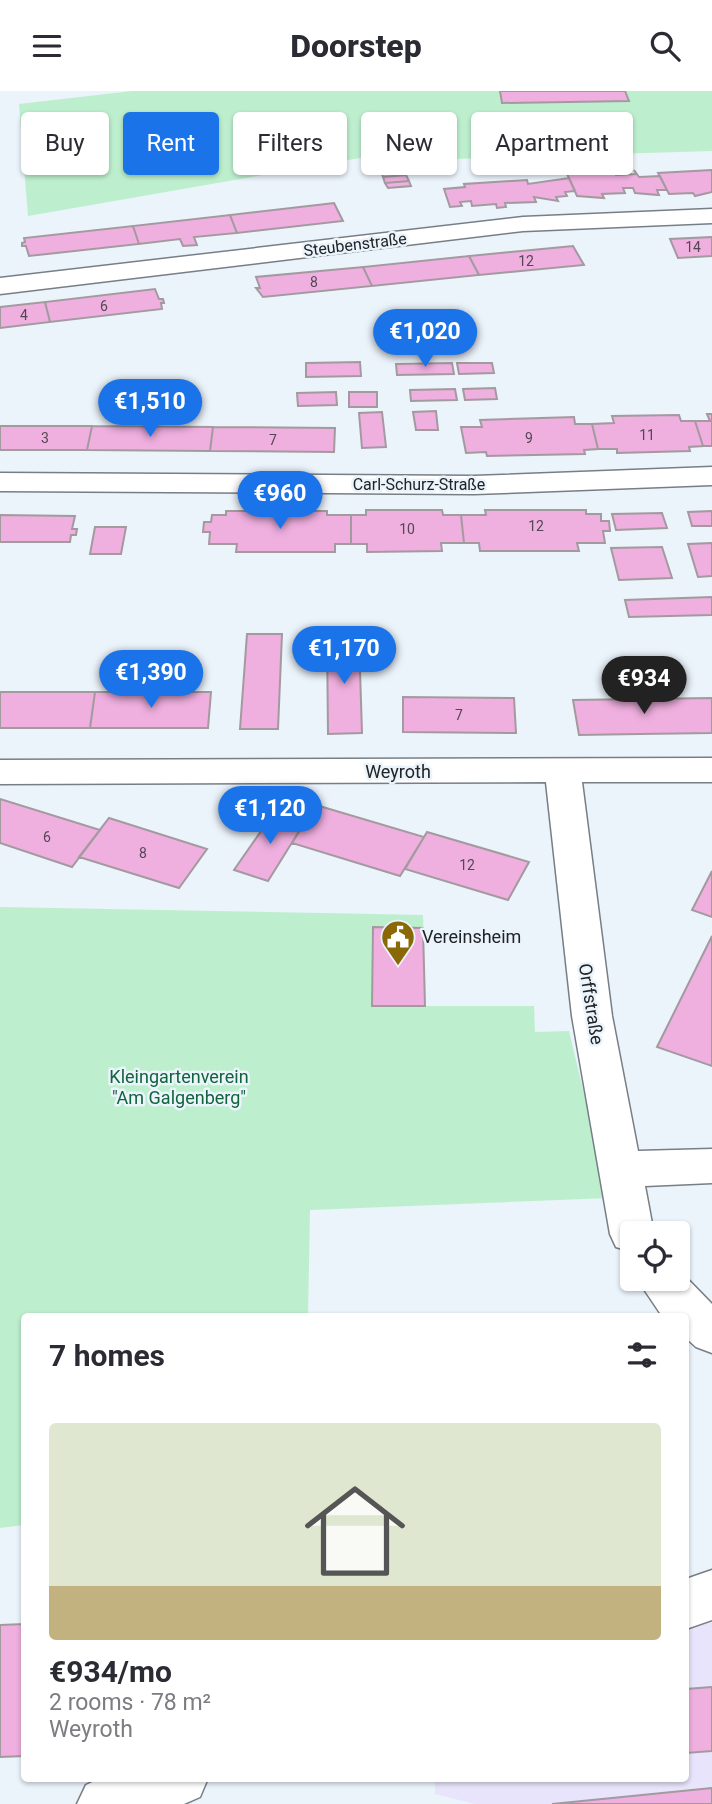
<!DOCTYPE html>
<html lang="en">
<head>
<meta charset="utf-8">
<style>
	:root { --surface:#fff; --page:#f7f7f7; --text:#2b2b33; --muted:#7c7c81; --accent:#1a73e8 }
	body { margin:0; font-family:Roboto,sans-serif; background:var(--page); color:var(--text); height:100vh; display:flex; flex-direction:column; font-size:26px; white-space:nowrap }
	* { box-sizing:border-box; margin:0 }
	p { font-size:23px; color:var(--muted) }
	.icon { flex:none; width:38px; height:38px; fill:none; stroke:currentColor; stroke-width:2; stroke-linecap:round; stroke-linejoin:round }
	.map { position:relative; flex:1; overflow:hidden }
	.side { position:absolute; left:21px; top:1222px; width:668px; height:469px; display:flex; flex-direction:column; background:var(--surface); border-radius:7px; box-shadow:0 2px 5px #0004 }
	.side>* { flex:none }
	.banner { position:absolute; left:21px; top:21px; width:670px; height:63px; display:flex; gap:14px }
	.fabs { position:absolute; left:620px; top:1130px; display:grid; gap:14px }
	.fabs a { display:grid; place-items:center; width:70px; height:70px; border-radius:7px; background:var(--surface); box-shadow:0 2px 5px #0004; font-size:35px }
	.price { position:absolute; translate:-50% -60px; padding:0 16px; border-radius:24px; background:var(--accent); color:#fff; font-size:23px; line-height:46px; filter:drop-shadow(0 2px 4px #0008) }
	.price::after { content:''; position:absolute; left:50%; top:42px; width:21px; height:16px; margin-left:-10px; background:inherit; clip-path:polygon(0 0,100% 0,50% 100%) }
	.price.on { background:#222; color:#fff }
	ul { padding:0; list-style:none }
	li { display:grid; align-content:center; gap:14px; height:371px; padding:0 28px }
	li span { display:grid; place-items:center; height:217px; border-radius:7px; color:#555 }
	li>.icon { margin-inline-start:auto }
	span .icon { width:126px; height:126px; fill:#fffc; stroke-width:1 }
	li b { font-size:30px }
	h2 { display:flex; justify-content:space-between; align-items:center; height:84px; padding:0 28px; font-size:30px }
	.tag { padding:0 24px; border-radius:7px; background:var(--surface); box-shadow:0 2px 5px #0004; font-size:24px; line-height:63px }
	.tag.on { background:var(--accent); color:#fff }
	header { display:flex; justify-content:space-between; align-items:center; height:91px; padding:0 28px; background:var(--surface); font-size:32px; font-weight:800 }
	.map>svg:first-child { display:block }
</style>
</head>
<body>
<header><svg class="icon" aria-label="menu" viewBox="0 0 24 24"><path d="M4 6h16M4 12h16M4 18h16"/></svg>Doorstep<svg class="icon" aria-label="search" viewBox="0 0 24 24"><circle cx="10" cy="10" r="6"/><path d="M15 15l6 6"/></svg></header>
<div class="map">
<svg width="712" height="1713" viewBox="0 0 712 1713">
	<rect width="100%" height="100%" fill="#ebf3fb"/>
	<path fill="#e8e4fb" d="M712 1504V1713H475L435 1703V1687H686V1513Z"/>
	<path fill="#bdefce" d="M132 0H712V60L454 68 383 63 28 125 19 13Z
		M0 816 423 824 425 915H534L535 941 569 940 609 1107 310 1119 308 1225H24V1434L0 1437Z"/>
	<path fill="#efafdf" stroke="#a39aa0" stroke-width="2" d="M500 0H625L629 10 502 12Z
		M401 74 404 79 381 81 378 76Z
		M404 79 406 84 383 86 381 81Z
		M634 79 639 86 660 85 667 99H657L659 104 635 102 633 97H623L625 102 602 103 604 107 577 105 567 83 614 81 616 84 636 83Z
		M712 79V101L695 105 693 102 669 103 658 82Z
		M406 84 409 90 385 92 383 86Z
		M569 87 575 100 565 101 567 105 556 106 558 110 534 106 536 111 505 112 506 116 497 117 496 113 472 115 471 110 460 111 462 115 450 116 444 98 465 96 464 93 527 89 528 93Z
		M409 90 411 95 388 97 385 92Z
		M334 112 343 130 237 142 230 124Z
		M230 124 237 142 194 146 197 154 183 155 180 148 139 153 133 135Z
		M133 135 139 153 29 165 26 155H22V152L25 151 24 147Z
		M712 146V165L678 167 670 148Z
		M573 155 584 174 479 184 469 165Z
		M469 165 479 184 372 195 363 176Z
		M363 176 372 195 263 206 256 197H260L256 186Z
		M155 198 159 208H163L164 212H161L162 218 50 231 45 211Z
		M45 211 50 231 0 237V216Z
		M360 271 361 285 306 286V272Z
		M452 272 454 283 397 284 396 273Z
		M457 272H492L494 282 459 283Z
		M495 297 497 308 465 309 463 298Z
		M455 298 457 309 411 310 410 299Z
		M336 301 337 314 298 315 297 302Z
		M349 301H377V316H349Z
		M436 320 438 339H416L413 321Z
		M382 321 386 356 362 357 359 322Z
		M707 323H712V355H703L695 330H710Z
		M679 324 681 330H695L703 355 689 356 690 360 617 362V358H598L592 333 614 332 612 325Z
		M574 326 575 333H592L598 358 584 359 585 363 487 365 486 361 466 362 461 336H482L480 329Z
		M0 335H92L87 359H0Z
		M92 335 213 336 210 360 87 359Z
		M213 336 335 337 334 361 210 360Z
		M366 419H442L443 424H461L464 452H441L442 460 367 461V453H351V424H366Z
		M485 419H586V423H601V430H609L610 440H603L605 452H577L579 460H480L479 452H464L461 424H486Z
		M226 420H327V424H351V453H335V461H236L237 453H209L210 441H203L204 431H211L212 424H226Z
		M712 420V435H692L688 421Z
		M662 422 667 437 616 439 612 423Z
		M0 424 75 425 72 438H77L76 444H71L70 451H0Z
		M95 436H126L121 463H90Z
		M712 452V485L698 486 688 453Z
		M662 456 672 487 619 489 611 457Z
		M712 506V524L629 526 625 509Z
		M247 543H282L278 638H240Z
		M327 545 359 548 362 642 328 643Z
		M0 601H95L90 637H0Z
		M95 601H211L208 637H90Z
		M403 606 514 607 516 642 403 641Z
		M712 607V642L640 643 579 644 573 609Z
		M0 708 100 739 72 776 0 752Z
		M316 714 424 746 400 785 292 752Z
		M275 720 306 729 268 790 234 779Z
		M109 727 207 758 179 797 79 766Z
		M427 741 529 771 508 809 405 778Z
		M712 780V826L692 819Z
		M373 836 423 837 425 915H372Z
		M712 845V975L657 956Z
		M24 1533V1665L0 1666V1534Z
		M712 1596V1660L686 1662V1598Z
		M712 1697V1713H552Z"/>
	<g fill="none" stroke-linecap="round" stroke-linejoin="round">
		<g stroke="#777e85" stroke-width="3">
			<path id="minor" d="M712 118V132L523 140 0 203V187L523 126Z
				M712 376V394L474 403 0 400V382L474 385Z
				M712 667V691H582L612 925 638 1060 712 1058V1092L645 1095 654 1143H632V1161L616 1156 610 1143 572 925 546 691 0 693V669Z
				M677 1177 712 1213V1262L696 1256 686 1247V1225H662L637 1188H677Z
				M712 1479V1529L686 1538V1488Z
				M101 1687H208L200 1706 184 1713H77L86 1694Z"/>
		</g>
		<use href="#minor" fill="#fff" fill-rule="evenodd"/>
	</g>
	<defs>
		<g id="civic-pin" transform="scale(1.75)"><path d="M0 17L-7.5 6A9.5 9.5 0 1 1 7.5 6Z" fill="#8b6807" stroke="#ebf3fb"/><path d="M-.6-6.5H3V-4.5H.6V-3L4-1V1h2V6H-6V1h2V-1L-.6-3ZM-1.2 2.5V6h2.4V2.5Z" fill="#fff"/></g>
	</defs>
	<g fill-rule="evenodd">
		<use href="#civic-pin" x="398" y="846"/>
	</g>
	<g text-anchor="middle" stroke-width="5" stroke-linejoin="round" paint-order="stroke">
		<g font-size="14" fill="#544755">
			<text x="693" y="161">14</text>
			<text x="526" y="175">12</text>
			<text x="314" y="196">8</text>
			<text x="104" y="220">6</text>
			<text x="24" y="229">4</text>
			<text x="647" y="349">11</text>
			<text x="45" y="352">3</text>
			<text x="529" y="352">9</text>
			<text x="273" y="354">7</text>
			<text x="536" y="440">12</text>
			<text x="407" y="443">10</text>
			<text x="459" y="629">7</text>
			<text x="47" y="751">6</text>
			<text x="143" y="767">8</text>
			<text x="467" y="779">12</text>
		</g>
		<g font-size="16" fill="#212427" stroke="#ebf3fb">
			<text transform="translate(355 153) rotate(-7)" y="6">Steubenstraße</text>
			<text x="419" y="399">Carl-Schurz-Straße</text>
		</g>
		<g font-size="18" fill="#212427" stroke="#ebf3fb">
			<text x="398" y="687">Weyroth</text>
			<text transform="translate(591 913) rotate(81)" y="6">Orffstraße</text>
		</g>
		<g font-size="18" fill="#212427" stroke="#ebf3fb" text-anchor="start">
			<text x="422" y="852">Vereinsheim</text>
		</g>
		<g font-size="18" fill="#11643b" stroke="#ebf3fb">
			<text x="179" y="992">Kleingartenverein<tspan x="179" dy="21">"Am Galgenberg"</tspan></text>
		</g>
	</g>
</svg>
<div class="fabs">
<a><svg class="icon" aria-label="locate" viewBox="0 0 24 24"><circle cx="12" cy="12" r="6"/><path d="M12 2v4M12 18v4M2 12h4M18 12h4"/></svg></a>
</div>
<b class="price" style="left:425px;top:278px">€1,020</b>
<b class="price" style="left:150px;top:348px">€1,510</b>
<b class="price" style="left:280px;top:440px">€960</b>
<b class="price" style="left:344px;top:595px">€1,170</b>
<b class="price" style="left:151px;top:619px">€1,390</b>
<b class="price on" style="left:644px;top:625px">€934</b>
<b class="price" style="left:270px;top:755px">€1,120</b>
<div class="banner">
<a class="tag">Buy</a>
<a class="tag on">Rent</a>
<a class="tag">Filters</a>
<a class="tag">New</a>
<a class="tag">Apartment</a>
</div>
<section class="side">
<h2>7 homes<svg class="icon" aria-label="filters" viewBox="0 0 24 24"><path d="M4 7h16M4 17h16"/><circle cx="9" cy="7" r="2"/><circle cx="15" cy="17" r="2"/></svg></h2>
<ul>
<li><span style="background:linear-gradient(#dfe7d0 75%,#c2b280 0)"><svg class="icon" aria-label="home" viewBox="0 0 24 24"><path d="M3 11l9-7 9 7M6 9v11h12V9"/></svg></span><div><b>€934/mo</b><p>2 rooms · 78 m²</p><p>Weyroth</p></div></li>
</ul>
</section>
</div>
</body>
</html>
